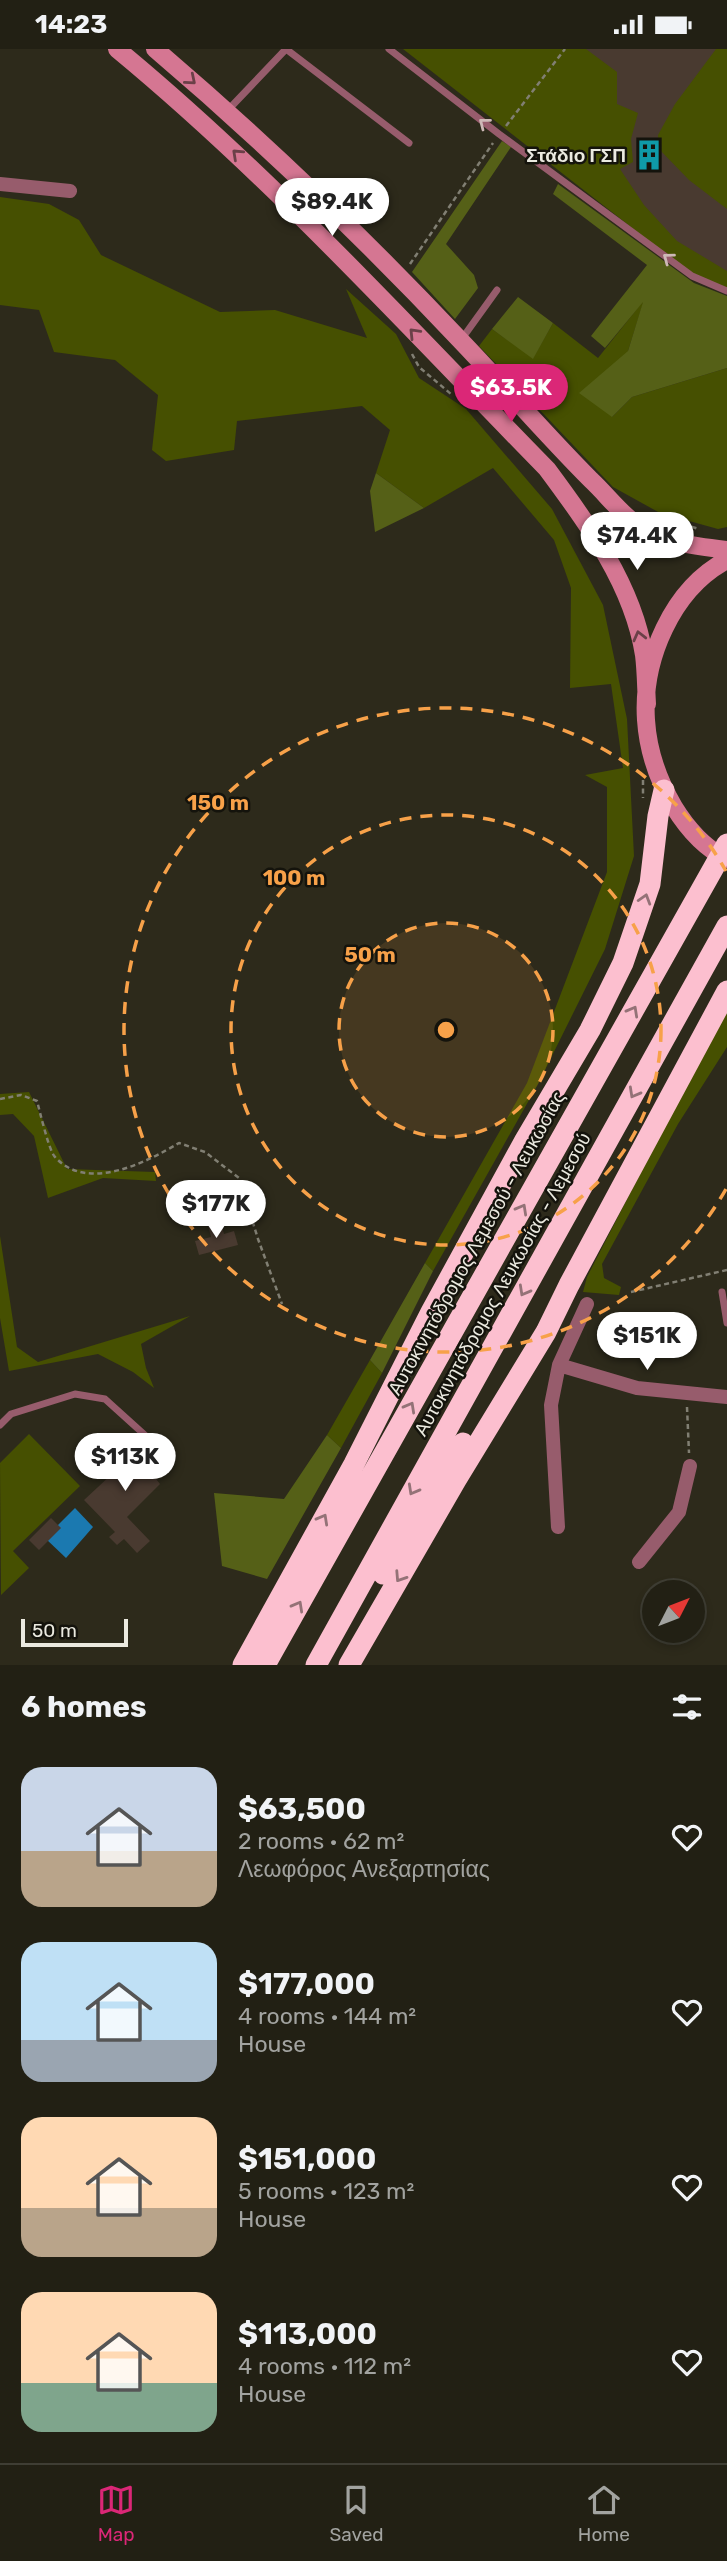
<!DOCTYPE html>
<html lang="en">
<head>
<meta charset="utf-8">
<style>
	:root { --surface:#222014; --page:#2a281d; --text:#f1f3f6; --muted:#a2a3a0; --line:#3f3e34; --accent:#db2777 }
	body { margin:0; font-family:Rubik,sans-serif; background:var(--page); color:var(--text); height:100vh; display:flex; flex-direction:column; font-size:26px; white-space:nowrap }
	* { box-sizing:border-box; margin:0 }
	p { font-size:23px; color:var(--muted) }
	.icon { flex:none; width:38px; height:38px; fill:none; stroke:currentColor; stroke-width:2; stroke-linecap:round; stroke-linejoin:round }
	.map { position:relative; height:1616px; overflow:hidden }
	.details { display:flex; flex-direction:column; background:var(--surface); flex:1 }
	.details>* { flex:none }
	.needle { width:46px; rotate:48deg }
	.controls { position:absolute; left:642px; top:1531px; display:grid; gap:14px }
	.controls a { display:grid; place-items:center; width:63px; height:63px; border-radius:50%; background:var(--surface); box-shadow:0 4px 10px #0003,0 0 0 2px var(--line); font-size:35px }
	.scale { position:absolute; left:21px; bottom:18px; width:107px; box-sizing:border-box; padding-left:7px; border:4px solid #ebeae0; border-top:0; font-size:19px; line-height:24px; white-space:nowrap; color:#ebeae0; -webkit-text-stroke:5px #14130c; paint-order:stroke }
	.price { position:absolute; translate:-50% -60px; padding:0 16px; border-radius:24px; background:#fff; color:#222; font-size:23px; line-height:46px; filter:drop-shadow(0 2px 4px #0008) }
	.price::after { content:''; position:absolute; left:50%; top:42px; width:21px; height:16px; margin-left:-10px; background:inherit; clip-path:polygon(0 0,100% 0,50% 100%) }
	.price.current { background:var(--accent); color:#fff }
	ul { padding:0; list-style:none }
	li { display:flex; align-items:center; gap:21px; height:175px; padding:0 21px }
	li span { display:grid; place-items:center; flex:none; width:196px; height:140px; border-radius:21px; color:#555 }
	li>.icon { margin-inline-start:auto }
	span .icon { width:84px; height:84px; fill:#fffc; stroke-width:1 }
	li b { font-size:30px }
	h2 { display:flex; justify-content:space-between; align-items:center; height:84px; padding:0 21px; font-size:30px }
	.status { display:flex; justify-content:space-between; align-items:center; height:49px; padding:0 35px; background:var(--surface); direction:ltr }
	.status svg { height:19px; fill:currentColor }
	.tab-bar { display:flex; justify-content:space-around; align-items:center; height:98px; border-top:2px solid var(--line); background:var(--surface); font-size:19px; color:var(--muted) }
	.tab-bar a { display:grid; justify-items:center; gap:4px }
	.tab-bar .current { color:var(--accent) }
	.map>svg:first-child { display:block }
</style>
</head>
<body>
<div class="status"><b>14:23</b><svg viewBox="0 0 49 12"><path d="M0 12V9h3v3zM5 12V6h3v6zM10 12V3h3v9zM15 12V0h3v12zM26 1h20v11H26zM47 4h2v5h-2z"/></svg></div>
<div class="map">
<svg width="727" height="1616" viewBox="0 0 727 1616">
	<rect width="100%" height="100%" fill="#2d2a1b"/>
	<path fill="#465001" d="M403 0H727V244L681 217Z
		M0 148 49 155 79 171 101 206 220 263 275 261 367 289 346 240 396 285 419 329 466 360 552 460 603 556 627 670 634 807 605 900 538 1035 433 1222 425 1214 527 1034 607 823V738L585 726 623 719 611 635 570 639 571 539 554 491 493 419 424 459 376 424 390 381 362 357 237 372 234 401 166 412 152 401 158 346 115 311 54 303 39 261 0 256Z
		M644 251 628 302 612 368 632 348 727 319V478L718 480 660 464 613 438 479 297 492 280 533 309 553 274 598 309Z
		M727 956V998L678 1075 602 1215 604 1229 621 1238 619 1246 583 1243 587 1228Z
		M29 1043 67 1120 155 1123 156 1132 103 1129 48 1149 34 1087 13 1065 0 1066V1045Z
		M0 1187 17 1298 38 1313 190 1267 141 1295 146 1319 154 1339 133 1323 98 1305 9 1322 0 1269Z
		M370 1311 382 1324 341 1399 327 1386Z
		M29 1385 80 1437 13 1502 29 1519 1 1546 0 1414Z"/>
	<path fill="#556017" d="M502 92 511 98 446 195 474 226 478 239 455 270 412 223Z
		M558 135 694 234 727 247V319L632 348 612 368 579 344 628 302 643 253 605 299 591 287 647 216 553 145Z
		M518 248 553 274 533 310 492 280Z
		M376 424 424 459 375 483 370 442Z
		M425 1214 433 1222 382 1324 370 1311Z
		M327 1386 341 1399 267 1530 222 1517 214 1444 284 1450Z"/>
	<path fill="#1b79b0" d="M75 1459 93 1478 66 1509 45 1489Z"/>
	<path fill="#493a30" d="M586 0H716L675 55 658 86 659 100 689 131 727 160V222L677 192 644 156 620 120 633 113 631 90 638 64 617 55V23Z
		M221 1173 224 1185 234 1182 238 1196 199 1206 195 1192 211 1188 208 1176Z
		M128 1389 162 1425 156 1430 160 1435 127 1468 150 1492 137 1504 124 1490 117 1496 109 1488 115 1483 84 1451 112 1425 102 1414Z
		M51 1469 61 1479 39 1501 29 1491Z"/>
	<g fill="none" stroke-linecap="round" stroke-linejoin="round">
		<path stroke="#817f73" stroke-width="2.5" stroke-dasharray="5 3.5" stroke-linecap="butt" d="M506 77 565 0
			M410 215 493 94
			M412 305 419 318 451 345
			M659 468 699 480
			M643 731V749
			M0 1050 21 1046 37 1052C40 1063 49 1102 55 1108 87 1144 147 1113 179 1094L205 1103 239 1129 258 1190 282 1255
			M631 1243 727 1221
			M687 1358 689 1404"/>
		<path stroke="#975c6c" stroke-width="7" d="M286 0 409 94
			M389 0 499 85 692 227 727 242
			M228 61 286 0
			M461 291 497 241
			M722 1243 727 1274
			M0 1376 11 1365 75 1345 105 1350 157 1397"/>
		<path stroke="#975c6c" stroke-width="14" d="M0 135 70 142
			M559 1316 637 1339 727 1348
			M558 1478 551 1356 559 1316 587 1255
			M639 1513 679 1463 690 1417"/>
		<path stroke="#d57692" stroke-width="18" d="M117 0C272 128 407 277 547 420 588 475 633 536 644 606 646 622 646 639 647 655
			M155 0C262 91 364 189 461 292 505 338 546 386 591 431 605 444 617 460 632 472 660 493 693 497 727 501
			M727 511C672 540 642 611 646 671 648 702 658 731 674 758 687 779 704 799 727 810"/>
		<path stroke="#fcbfcf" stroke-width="21" d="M383 1525 463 1394
			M243 1616 354 1415 431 1263 525 1091 590 981 623 914 650 835 658 767 664 741
			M265 1616 727 795
			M316 1616 727 877
			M349 1616 456 1431 546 1283 569 1236 727 942"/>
	</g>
	<defs><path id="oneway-chevron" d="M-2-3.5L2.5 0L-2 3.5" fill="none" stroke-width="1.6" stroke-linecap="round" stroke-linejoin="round" transform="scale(1.75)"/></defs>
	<g stroke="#6b4048">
		<use href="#oneway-chevron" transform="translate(191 31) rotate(40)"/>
		<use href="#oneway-chevron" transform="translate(237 105) rotate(-137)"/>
		<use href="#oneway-chevron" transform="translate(414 284) rotate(-134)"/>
		<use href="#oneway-chevron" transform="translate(639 587) rotate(-104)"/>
	</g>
	<g stroke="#ceb8b7">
		<use href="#oneway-chevron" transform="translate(484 74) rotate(-142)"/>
		<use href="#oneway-chevron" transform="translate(668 209) rotate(-143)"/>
	</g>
	<g stroke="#947277">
		<use href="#oneway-chevron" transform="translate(645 850) rotate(-73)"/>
		<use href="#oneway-chevron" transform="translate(633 962) rotate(-61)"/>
		<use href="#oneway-chevron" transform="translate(634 1044) rotate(119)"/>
		<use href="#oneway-chevron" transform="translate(522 1160) rotate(-61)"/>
		<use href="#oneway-chevron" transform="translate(524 1242) rotate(119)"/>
		<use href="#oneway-chevron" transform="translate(410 1358) rotate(-61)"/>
		<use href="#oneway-chevron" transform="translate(413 1441) rotate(119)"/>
		<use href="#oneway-chevron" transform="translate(323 1470) rotate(-61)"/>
		<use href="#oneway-chevron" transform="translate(400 1528) rotate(123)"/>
		<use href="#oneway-chevron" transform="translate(298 1557) rotate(-61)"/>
	</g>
	<circle cx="446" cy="981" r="107" fill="#f7a149" fill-opacity=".12"/>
	<g fill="none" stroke="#f7a149" stroke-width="3.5" stroke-dasharray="12 9">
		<circle cx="446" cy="981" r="107"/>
		<circle cx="446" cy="981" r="215"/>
		<path d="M726 1140A322 322 0 1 1 726 822"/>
	</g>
	<defs>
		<g id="building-bare" transform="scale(2.415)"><path d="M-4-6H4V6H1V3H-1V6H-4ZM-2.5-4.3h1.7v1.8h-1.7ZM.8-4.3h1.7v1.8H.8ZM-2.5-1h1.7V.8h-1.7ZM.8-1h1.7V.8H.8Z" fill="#0f9aa8" stroke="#14130c" stroke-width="2.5" paint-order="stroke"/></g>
	</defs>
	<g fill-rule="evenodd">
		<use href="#building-bare" x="649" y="106"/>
	</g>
	<g text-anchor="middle" stroke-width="5" stroke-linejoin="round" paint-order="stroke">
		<g font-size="19" font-weight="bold" fill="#ebeae0" stroke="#14130c" text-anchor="end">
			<text x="626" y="113">Στάδιο ΓΣΠ</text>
		</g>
		<g font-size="19" fill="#ebeae0" stroke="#14130c">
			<text transform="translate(476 1194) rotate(-61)" y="7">Αυτοκινητόδρομος Λεμεσού - Λευκωσίας</text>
			<text transform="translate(502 1235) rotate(-61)" y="7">Αυτοκινητόδρομος Λευκωσίας - Λεμεσού</text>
		</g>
	</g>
	<circle cx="446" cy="981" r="10" fill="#f7a149" stroke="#14130c" stroke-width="3.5"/>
	<g font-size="21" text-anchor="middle" font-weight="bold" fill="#f7a149" stroke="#14130c" stroke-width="5" stroke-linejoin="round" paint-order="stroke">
		<text x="218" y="761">150 m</text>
		<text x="294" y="836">100 m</text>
		<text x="370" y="913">50 m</text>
	</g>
</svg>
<div class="controls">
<a><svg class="needle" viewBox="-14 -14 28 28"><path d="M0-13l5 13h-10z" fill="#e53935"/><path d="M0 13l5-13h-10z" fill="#a2a3a0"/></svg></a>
</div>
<div class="scale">50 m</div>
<b class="price" style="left:332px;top:189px">$89.4K</b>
<b class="price current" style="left:511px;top:375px">$63.5K</b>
<b class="price" style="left:637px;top:523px">$74.4K</b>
<b class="price" style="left:216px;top:1191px">$177K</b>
<b class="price" style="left:647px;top:1323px">$151K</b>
<b class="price" style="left:125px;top:1444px">$113K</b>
</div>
<section class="details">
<h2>6 homes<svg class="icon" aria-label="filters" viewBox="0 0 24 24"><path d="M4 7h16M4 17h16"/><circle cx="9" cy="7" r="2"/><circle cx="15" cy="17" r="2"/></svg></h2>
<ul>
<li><span style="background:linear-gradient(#c9d6e8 60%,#b9a48a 0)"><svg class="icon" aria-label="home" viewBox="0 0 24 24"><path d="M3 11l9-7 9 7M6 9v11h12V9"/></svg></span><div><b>$63,500</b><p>2 rooms · 62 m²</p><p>Λεωφόρος Ανεξαρτησίας</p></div><svg class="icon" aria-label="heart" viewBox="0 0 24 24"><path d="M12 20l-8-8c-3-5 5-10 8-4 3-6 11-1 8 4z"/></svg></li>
<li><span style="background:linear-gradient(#bfe0f5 70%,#9aa5b1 0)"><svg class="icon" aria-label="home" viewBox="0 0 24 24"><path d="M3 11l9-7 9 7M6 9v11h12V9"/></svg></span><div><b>$177,000</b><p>4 rooms · 144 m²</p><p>House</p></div><svg class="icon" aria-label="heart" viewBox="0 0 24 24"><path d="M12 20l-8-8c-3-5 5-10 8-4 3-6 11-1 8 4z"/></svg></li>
<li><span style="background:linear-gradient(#ffd9b3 65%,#b9a48a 0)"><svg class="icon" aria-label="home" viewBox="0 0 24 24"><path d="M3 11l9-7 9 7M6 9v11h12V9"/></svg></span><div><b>$151,000</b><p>5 rooms · 123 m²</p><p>House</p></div><svg class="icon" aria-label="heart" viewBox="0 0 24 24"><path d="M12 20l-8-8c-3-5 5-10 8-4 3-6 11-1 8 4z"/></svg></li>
<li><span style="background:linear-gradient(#ffd9b3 65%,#7fa58c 0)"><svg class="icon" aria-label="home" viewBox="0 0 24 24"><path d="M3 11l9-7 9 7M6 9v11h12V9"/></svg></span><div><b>$113,000</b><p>4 rooms · 112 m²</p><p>House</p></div><svg class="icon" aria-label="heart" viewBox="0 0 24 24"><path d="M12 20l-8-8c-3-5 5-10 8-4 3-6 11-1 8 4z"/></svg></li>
</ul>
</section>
<nav class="tab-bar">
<a class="current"><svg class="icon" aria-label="map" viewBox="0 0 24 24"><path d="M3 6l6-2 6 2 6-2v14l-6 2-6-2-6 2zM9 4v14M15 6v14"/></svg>Map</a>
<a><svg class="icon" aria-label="saved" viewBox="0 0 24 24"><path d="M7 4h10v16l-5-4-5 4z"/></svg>Saved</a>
<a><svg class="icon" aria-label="home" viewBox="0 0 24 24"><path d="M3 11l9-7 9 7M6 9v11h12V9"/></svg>Home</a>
</nav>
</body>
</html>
